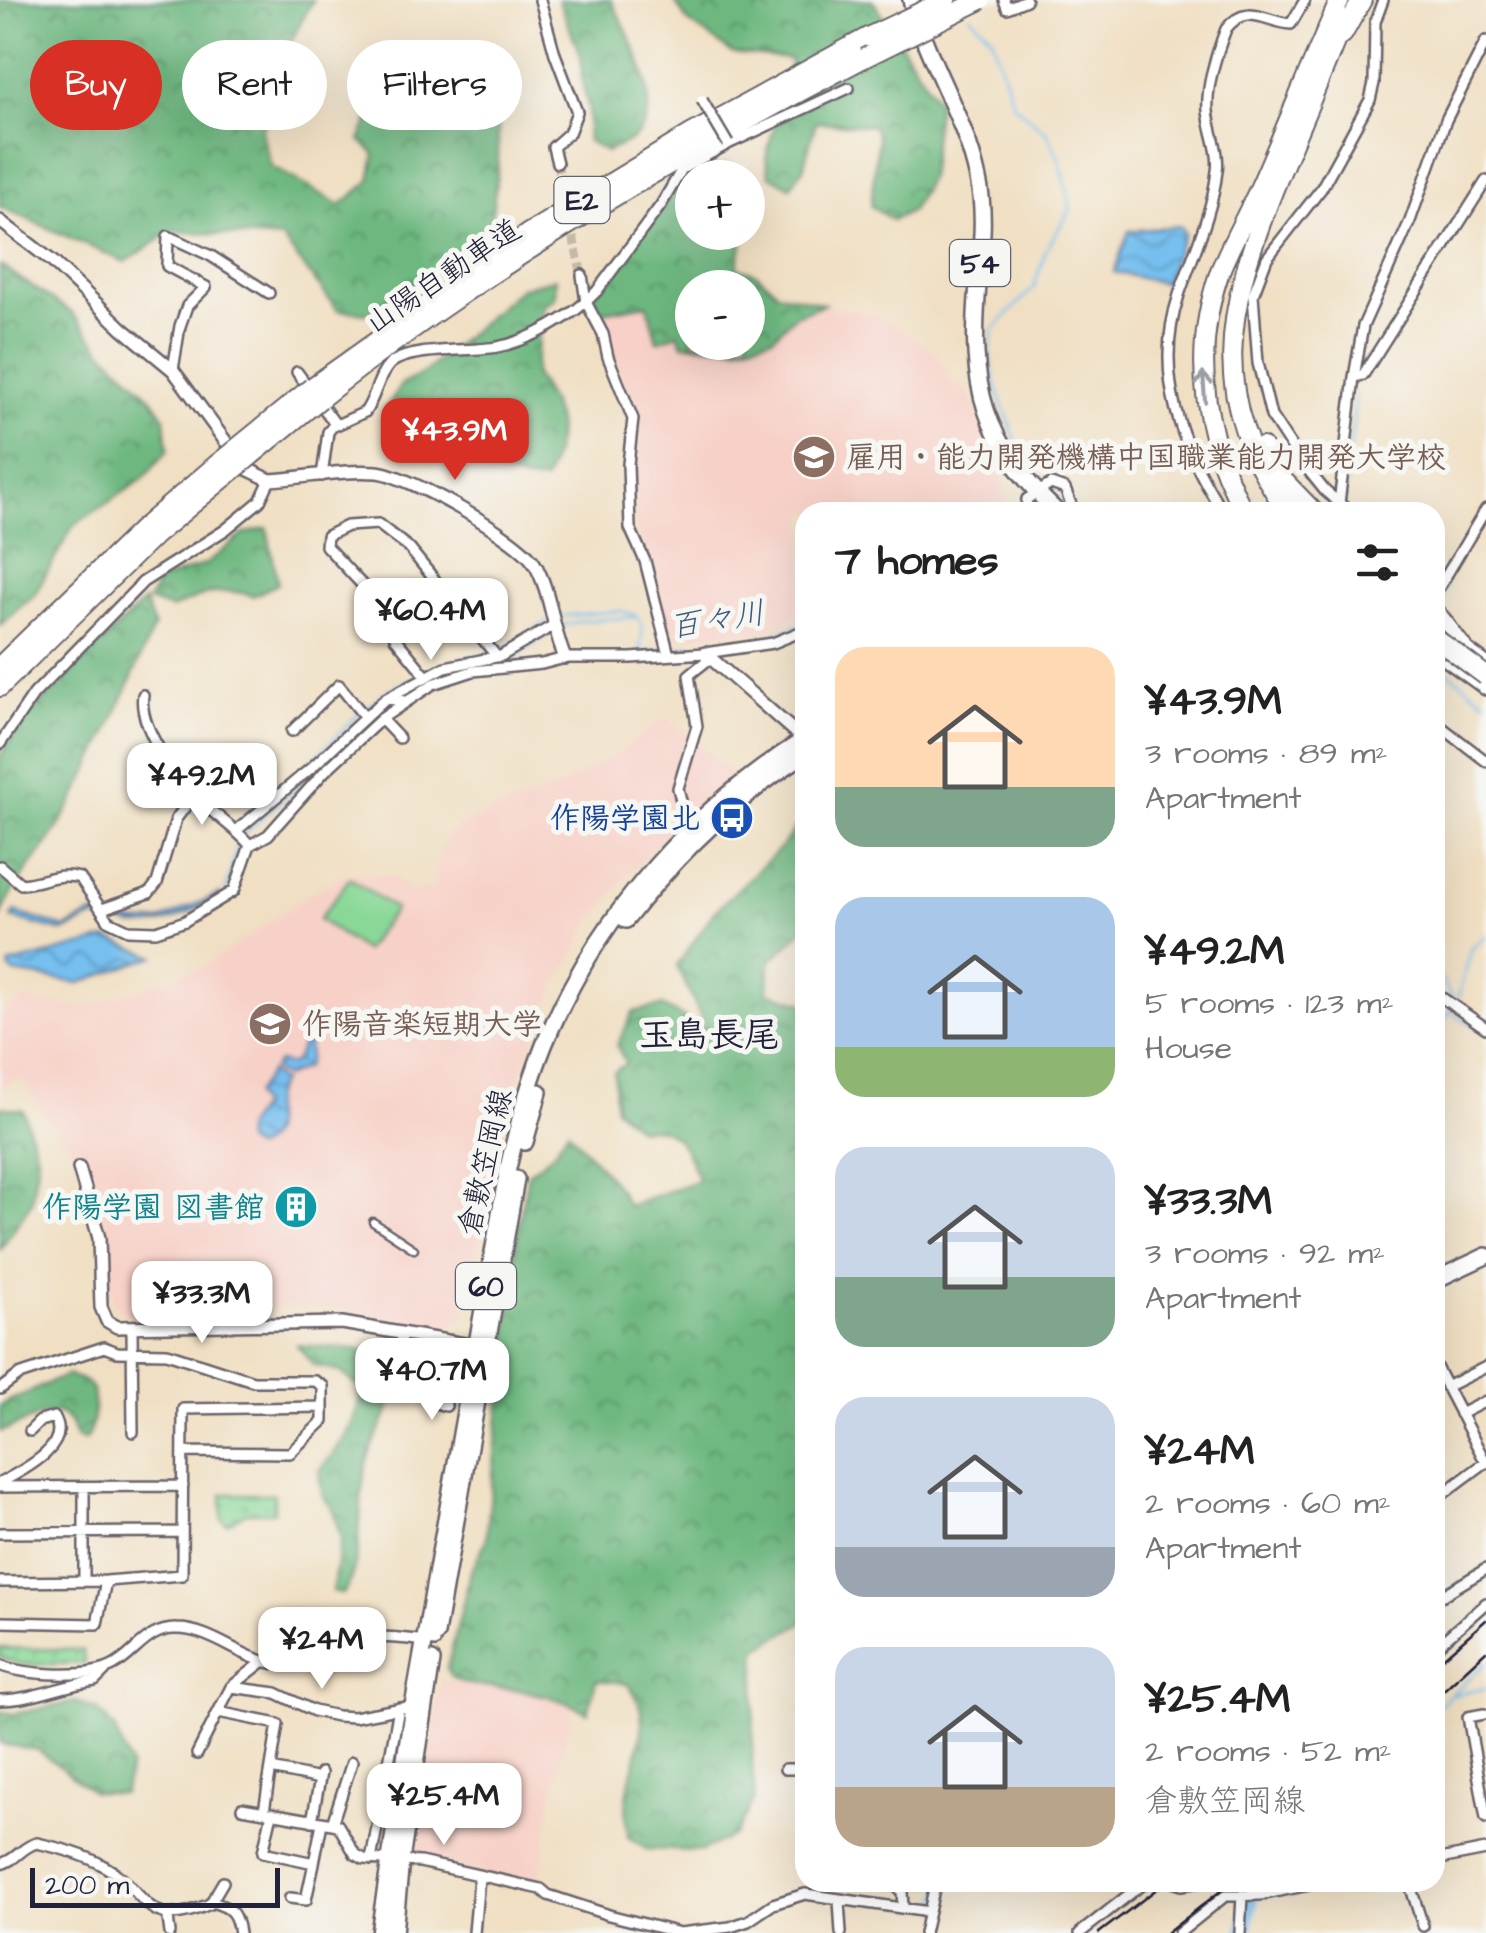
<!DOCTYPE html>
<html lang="en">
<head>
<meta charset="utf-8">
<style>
	:root { --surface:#fff; --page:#f6f6f6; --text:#222; --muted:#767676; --accent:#d93025 }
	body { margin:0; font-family:"Architects Daughter","Klee One",sans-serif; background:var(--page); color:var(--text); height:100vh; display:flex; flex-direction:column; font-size:38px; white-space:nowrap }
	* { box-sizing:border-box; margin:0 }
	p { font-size:32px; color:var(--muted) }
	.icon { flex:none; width:55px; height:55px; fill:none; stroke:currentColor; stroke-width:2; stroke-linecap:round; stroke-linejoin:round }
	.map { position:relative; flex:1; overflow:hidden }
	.side { position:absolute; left:795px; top:502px; width:650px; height:1390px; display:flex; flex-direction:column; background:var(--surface); border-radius:30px; box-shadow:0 10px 40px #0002 }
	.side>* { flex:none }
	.top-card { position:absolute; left:30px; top:40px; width:615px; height:90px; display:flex; gap:20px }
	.buttons { position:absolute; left:675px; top:160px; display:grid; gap:20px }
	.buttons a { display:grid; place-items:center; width:90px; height:90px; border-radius:50%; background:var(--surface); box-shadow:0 10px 40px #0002; font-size:50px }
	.scale { position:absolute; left:30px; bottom:25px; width:250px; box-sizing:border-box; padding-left:10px; border:5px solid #22223b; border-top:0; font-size:28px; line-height:35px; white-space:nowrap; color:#22223b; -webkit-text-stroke:8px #f6f6f2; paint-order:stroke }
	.price { position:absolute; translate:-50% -85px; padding:0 22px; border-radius:20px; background:#fff; color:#222; font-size:32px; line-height:65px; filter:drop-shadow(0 2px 5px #0008) }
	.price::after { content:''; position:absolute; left:50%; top:60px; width:30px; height:22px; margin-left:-15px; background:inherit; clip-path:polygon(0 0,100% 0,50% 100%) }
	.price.on { background:var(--accent); color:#fff }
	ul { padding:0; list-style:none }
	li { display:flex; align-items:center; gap:30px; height:250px; padding:0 40px }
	li span { display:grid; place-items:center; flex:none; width:280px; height:200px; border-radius:30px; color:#555 }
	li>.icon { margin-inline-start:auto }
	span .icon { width:120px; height:120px; fill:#fffc; stroke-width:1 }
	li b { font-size:42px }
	h2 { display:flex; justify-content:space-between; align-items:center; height:120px; padding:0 40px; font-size:42px }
	.tag { padding:0 35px; border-radius:45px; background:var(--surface); box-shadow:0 10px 40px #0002; font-size:35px; line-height:90px }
	.tag.on { background:var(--accent); color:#fff }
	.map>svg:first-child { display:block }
</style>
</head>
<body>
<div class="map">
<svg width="1486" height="1933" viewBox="0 0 1486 1933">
	<defs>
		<pattern id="forest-crowns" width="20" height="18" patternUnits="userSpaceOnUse" patternTransform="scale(2.5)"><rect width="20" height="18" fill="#6eb880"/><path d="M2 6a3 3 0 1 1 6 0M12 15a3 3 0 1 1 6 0" fill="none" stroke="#5a956a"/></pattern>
		<pattern id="park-dots" width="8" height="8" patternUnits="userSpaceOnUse" patternTransform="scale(2.5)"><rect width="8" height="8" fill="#89d897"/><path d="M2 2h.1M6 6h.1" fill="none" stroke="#76b983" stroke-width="1.8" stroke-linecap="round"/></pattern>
		<pattern id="water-waves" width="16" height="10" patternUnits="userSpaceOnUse" patternTransform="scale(2.5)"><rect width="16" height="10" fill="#76bfef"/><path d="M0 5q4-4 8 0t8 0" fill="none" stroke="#609bc3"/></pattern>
	</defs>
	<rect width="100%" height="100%" fill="#f6f6f2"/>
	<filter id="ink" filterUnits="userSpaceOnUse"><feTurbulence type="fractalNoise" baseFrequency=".01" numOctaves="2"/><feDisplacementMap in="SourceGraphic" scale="20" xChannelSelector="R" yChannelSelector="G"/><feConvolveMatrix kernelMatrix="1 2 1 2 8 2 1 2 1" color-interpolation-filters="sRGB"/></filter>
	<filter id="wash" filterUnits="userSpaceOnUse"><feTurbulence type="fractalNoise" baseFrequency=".0048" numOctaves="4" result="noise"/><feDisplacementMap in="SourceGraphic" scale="40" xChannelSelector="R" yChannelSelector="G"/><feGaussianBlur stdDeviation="2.25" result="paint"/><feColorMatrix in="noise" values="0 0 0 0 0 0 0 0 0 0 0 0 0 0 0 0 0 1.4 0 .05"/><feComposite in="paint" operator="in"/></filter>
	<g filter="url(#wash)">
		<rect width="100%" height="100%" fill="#f0dfc2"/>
		<path fill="#f7d1c8" d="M646 304 658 342 678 335 684 345 737 348 774 338 796 316 824 305 874 315 899 328 936 353 954 384 968 390 1012 512H805V614L767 630 671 638 662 617 658 586 636 529 633 475 637 413 615 358 602 313Z
			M666 717 735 774 627 875 590 924 558 983 524 1064 496 1161 471 1286 466 1291 463 1319 449 1327 335 1308 308 1307 129 1317 113 1303 106 1227 89 1170 47 1118 20 1077 0 1089V1016L22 1000 84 1008 205 966 311 893 347 874 391 875 410 891 434 889 436 865 446 836 464 822 555 789 617 753Z
			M441 1679 473 1687 525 1691 562 1698 573 1705 550 1807 539 1883 503 1879 415 1855Z"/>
		<path fill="url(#forest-crowns)" stroke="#486d5e" stroke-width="2.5" fill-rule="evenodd" d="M0 0H313L279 63 285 94 261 129 271 166 341 205 370 181 375 154 360 140 371 116 388 110 425 121 448 100 458 64 501 65 518 85 498 119V167L490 227 441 265 367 313 338 310 282 239 173 231 125 262 0 207Z
			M558 0H611C627 33 672 106 634 138 627 144 615 147 606 152L587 140 589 110 582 82 581 56Z
			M674 0H872L938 101 929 178 911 211 892 220 871 206 878 138 873 126 816 122 803 169 790 187 769 175 766 157 791 59 732 53 687 21Z
			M728 164 734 177 692 178V232L745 233 737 267 757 274 777 292 824 304 795 315 773 337 737 347 683 344 678 334 657 341 647 304 602 312 593 296 684 178ZM692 288H748V342H692Z
			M0 265 72 313 104 352 151 397 165 418 168 450 143 479 73 526 35 594 0 625Z
			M556 278 555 298 543 306 534 375C564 420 563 431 545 481H526L432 452 412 431 384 412 401 385 425 372 521 288Z
			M267 528 278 584 253 596C221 586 201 595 171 609L148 601 159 581 206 564 244 534Z
			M144 601 154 626C126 692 98 758 62 821 41 857 16 877 0 919V756L26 718Z
			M805 814V928L770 962 768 992 805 1003V1621L757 1649 752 1763 755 1798 735 1835 702 1851 646 1849 628 1837C627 1824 625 1809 627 1797 632 1758 658 1719 627 1683L596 1680 588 1713C561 1698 535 1692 504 1688 484 1685 468 1688 450 1676L447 1669 471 1571 486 1541 518 1229 528 1173 552 1154 568 1130 618 1188 627 1206 699 1180C685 1150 678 1122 639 1129L615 1108 614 1072 626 1063 617 1046 633 1012 662 1006 707 1030 677 966 714 912 781 848Z
			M0 1107 23 1110 38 1159 31 1203 0 1250Z
			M297 1345 357 1349 384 1358C387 1365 393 1374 394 1380 396 1407 377 1431 369 1455 354 1499 368 1555 343 1594L332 1592 341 1538 332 1508 322 1495 319 1471C340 1446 359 1422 361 1389L341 1372 314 1365Z
			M67 1375C74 1377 84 1379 89 1385 99 1398 93 1428 85 1440L76 1438 70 1421 61 1413 44 1414 0 1432V1405Z
			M75 1702 98 1710 114 1728 130 1766 123 1794 93 1792 38 1750 0 1744V1711L13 1714Z"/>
		<path fill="url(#park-dots)" stroke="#567d69" stroke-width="2.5" d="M222 1494H274V1512H246L227 1524 222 1519Z
			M0 1648 82 1650 85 1663 22 1665 0 1657Z"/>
		<path fill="#89d897" stroke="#567d69" stroke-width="2.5" d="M350 878 395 909 364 951 319 919Z"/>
		<path fill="url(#water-waves)" stroke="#4c7095" stroke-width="2.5" d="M1179 226 1184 233 1164 283 1114 272 1129 231Z
			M219 894 221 896C195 909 167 927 137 926 123 925 111 916 97 917 83 919 74 931 60 931L12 918 15 912 65 928 93 914 137 923 160 921Z
			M107 939 155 956 80 983 14 973 10 970 9 965Z
			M321 1025 320 1031 308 1042 309 1058 306 1067 284 1077 273 1069 278 1062 289 1065 296 1061 304 1039 316 1026Z
			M270 1072 281 1082C259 1110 288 1130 255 1149L245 1142 244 1129 260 1106 254 1095Z
			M209 1282H247L246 1307 193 1308V1295Z"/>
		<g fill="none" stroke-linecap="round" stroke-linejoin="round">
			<path stroke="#76bfef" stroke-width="2.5" d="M970 15 992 37 1013 104 1047 133 1059 158 1069 197 1070 210 1046 250 1034 287 993 330 989 351 995 384 1019 449
				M1344 501 1356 394
				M1442 600 1447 583
				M563 616 620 611 635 615
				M562 626 580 621 638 617 643 627 640 652 663 650
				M671 648 760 639 805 623
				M496 652 548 622
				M448 662 484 655
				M1436 663 1486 701
				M483 664 510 661 551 633
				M439 675 455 669
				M366 709 387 691 436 667
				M245 815 318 755 359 714
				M226 891 239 838 390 705
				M1435 969 1454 1002
				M1457 1000 1472 948 1486 936
				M1450 1011 1486 1033
				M1435 1035 1451 1009
				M1435 1289 1458 1277
				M1450 1696 1486 1663
				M1435 1709 1449 1696 1486 1688
				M936 1907 944 1882"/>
			<path stroke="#76bfef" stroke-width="15" d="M1244 1933 1254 1882"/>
		</g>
	</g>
	<g filter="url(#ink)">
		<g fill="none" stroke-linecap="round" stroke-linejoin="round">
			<path stroke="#c7b9a7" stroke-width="9" stroke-dasharray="9 4.5" stroke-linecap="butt" d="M557 163 567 209
				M570 224 582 275"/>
			<g stroke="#6a646a" stroke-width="11">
				<path id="pedestrian" d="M373 1222 414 1249"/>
			</g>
			<g stroke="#6a646a" stroke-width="14">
				<path id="minor" d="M540 0 555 54 577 112 569 133 553 147 557 163
					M1004 0 1007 8 1026 0
					M582 275 586 302 603 334 608 357 633 419 628 464 630 528 645 561 669 655
					M173 370 180 326 187 306 206 287 167 266 168 236 211 256 269 293
					M297 372 336 425
					M1354 377 1363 375 1486 181
					M322 476 328 432 332 427 365 412C376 397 377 377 390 364 408 347 471 352 497 347 530 341 574 316 597 291L661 205 682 169 728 144 849 88
					M1025 512 1027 499 1051 484 1065 489 1074 512
					M1223 512C1181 447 1153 373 1179 295 1193 254 1212 215 1217 171 1220 151 1210 131 1208 111 1206 85 1217 52 1226 29 1247 2 1265 22 1291 24L1305 0
					M1338 512 1354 377 1363 326 1410 221 1446 120 1486 41
					M1350 512 1325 491 1300 460 1271 416 1258 363 1253 295 1267 258 1321 189 1370 100 1374 83 1375 22 1383 0
					M1435 582 1440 586 1486 509
					M426 676 395 638 392 617 326 546 327 536 347 526 378 524 409 548 497 657
					M143 695C138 726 174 775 196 797 213 814 234 827 250 845
					M385 699 445 667 501 656 554 625
					M1435 722 1486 761
					M292 731 339 685 364 716
					M399 738 381 719 433 684 473 671 542 664 565 658H631L705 653 773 643 805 630
					M0 744 34 694 143 582 225 530 260 501 270 480
					M688 830 678 788 697 726 689 675 709 659
					M236 831 311 768 385 699 406 701
					M0 866 21 884C45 882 56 872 80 878L109 921 128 930 156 931 185 921 234 891 250 845 268 835 324 772 381 719
					M102 909 149 893 157 883 176 819 194 795
					M1435 993 1486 1028
					M132 1328 133 1432
					M401 1334C399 1352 406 1358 413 1373 422 1393 421 1400 446 1406L444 1341
					M1435 1365 1486 1463
					M1446 1387 1486 1367
					M0 1389 19 1375 104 1347 117 1352 167 1353 253 1381H315L323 1386V1421L290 1453 183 1452
					M1460 1414 1486 1401
					M0 1483C21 1471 73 1447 54 1417L40 1421 30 1431
					M0 1487 183 1486
					M1435 1500 1486 1462
					M0 1533 182 1532
					M84 1581V1487
					M0 1582 106 1581 182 1575 183 1409 323 1407
					M1435 1600 1486 1569
					M0 1622 97 1624 106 1581
					M1435 1648 1486 1603
					M264 1661 231 1687 218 1712 278 1724 264 1811
					M0 1665C25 1675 88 1679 113 1666 136 1654 147 1628 177 1629 213 1629 243 1661 278 1664 308 1666 337 1643 366 1638 388 1635 413 1640 435 1642
					M231 1687 276 1693 314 1711 337 1716 354 1717 413 1706
					M0 1700C33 1700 62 1685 95 1681L105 1671
					M1484 1714 1468 1717 1486 1818
					M197 1754 218 1712
					M271 1769 320 1779
					M785 1769H805
					M242 1808 338 1825 355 1854 364 1859 420 1862 541 1889 548 1895 609 1915 680 1933 730 1927 748 1921 773 1904 805 1894 929 1912
					M272 1813 263 1852 314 1863 306 1900 290 1898
					M312 1821 321 1773
					M332 1824 352 1762
					M371 1860 399 1708
					M1435 1860 1486 1850
					M314 1863 322 1823
					M0 1864C16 1861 22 1846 37 1843 59 1848 84 1854 104 1866 151 1892 142 1933 210 1904L223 1882
					M892 1882 902 1892 903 1906
					M1173 1882 1182 1885 1199 1882
					M1409 1882 1423 1926
					M839 1900 841 1933
					M212 1902C232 1908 236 1913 239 1933
					M168 1918 170 1933
					M474 1933 479 1878
					M924 1933 936 1882
					M1080 1933 1145 1882
					M1179 1933 1225 1896 1260 1895 1324 1882
					M1240 1933 1242 1895"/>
			</g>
			<g stroke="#6a646a" stroke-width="16">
				<path id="tertiary" d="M0 221 53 262 122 328 173 370 245 468 270 480C305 478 342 469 377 472 408 475 518 537 534 563 551 591 552 628 565 658
					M705 653 805 741
					M79 1168 99 1238 101 1307 107 1321 117 1327 342 1323 482 1347"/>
			</g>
			<g stroke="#6a646a" stroke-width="20">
				<path id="primary" d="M911 0C927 62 965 116 978 179 986 214 981 250 978 285 969 386 982 441 1057 512
					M1453 641 1486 665
					M1435 650 1486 687
					M626 920C676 855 735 798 805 754
					M525 1142 539 1092
					M1435 1280 1486 1256
					M436 1634 516 1179
					M379 1933 413 1706 508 1168C519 1121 531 1073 551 1029 603 910 695 808 805 739
					M394 1933 401 1860 432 1661"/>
			</g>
			<g stroke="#6a646a" stroke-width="22">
				<path id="motorway" d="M1343 34 1362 0
					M312 387 527 234 691 134 868 37
					M320 399C488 265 674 157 864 58
					M1262 447 1283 480 1314 512
					M1244 512C1204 436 1191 354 1220 271 1231 243 1247 216 1259 189 1287 126 1312 62 1340 0
					M1288 512C1207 398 1225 312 1274 189 1297 132 1322 76 1344 19
					M1435 612 1462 647
					M0 666 143 528 216 465
					M0 687 155 535 225 477"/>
			</g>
			<use href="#pedestrian" stroke="#fff" stroke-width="6"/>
			<use href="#minor" stroke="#fff" stroke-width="9"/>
			<use href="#tertiary" stroke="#fff" stroke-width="11"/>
			<use href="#primary" stroke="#fff" stroke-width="15"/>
			<use href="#motorway" stroke="#fff" stroke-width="18"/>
			<path stroke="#22223b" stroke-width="2.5" d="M1435 1665 1486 1620
				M1435 1698 1486 1651
				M1099 1933 1166 1882
				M1167 1933 1232 1882"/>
			<g stroke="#6a646a" stroke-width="14" stroke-linecap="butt">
				<path id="minor-bridge" d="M702 100 728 144"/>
			</g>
			<g stroke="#6a646a" stroke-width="22" stroke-linecap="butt">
				<path id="motorway-bridge" d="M868 37 946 0
					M864 58 981 0
					M216 465 312 387
					M225 477 320 399
					M1435 638 1486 676"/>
			</g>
			<use href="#minor-bridge" stroke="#fff" stroke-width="9"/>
			<use href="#motorway-bridge" stroke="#fff" stroke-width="18"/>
		</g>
		<defs><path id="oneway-shaft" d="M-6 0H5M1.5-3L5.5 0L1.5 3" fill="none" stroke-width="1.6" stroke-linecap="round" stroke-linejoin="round" transform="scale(2.5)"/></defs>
		<use stroke="#9c9ca7" href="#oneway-shaft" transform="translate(1204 387) rotate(-94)"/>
	</g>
	<defs>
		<g id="university-disc" transform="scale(2.25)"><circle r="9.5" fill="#8d6e63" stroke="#f6f6f2"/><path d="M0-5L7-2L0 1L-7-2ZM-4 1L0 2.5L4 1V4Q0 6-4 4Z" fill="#fff"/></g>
		<g id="bus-disc" transform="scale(2.25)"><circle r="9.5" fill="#1a4fb4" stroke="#f6f6f2"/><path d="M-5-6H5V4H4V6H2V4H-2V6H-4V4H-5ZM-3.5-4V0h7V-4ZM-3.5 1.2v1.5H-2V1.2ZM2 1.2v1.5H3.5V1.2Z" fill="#fff"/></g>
		<g id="building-disc" transform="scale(2.25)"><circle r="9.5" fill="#0f9aa8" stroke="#f6f6f2"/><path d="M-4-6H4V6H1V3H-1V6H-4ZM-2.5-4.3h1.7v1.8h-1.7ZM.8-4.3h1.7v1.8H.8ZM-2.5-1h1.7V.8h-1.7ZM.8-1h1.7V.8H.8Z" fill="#fff"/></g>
	</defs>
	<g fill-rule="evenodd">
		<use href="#university-disc" x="814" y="457"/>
		<use href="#bus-disc" x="732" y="818"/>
		<use href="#university-disc" x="270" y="1024"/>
		<use href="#building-disc" x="296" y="1207"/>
	</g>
	<g text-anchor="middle" stroke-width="10" stroke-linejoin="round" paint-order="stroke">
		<g fill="#f6f6f2" stroke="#626272" stroke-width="2.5">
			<rect x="554.5" y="177" width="55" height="46" rx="8"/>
			<rect x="950" y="240" width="60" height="46" rx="8"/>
			<rect x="456" y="1263" width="60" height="46" rx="8"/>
		</g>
		<g font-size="28" font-weight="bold" fill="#22223b">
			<text x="582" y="210">E2</text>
			<text x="980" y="273">54</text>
			<text x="486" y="1296">60</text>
		</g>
		<g font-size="30" fill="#22223b" stroke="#f6f6f2">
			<text transform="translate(443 276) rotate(-34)" y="10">山陽自動車道</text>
			<text transform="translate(485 1162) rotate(-77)" y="10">倉敷笠岡線</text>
		</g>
		<g font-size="30" font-weight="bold" fill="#785e54" stroke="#f6f6f2" text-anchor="start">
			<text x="846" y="467">雇用・能力開発機構中国職業能力開発大学校</text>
			<text x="302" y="1034">作陽音楽短期大学</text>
		</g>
		<g font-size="30" font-weight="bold" fill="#164399" stroke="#f6f6f2" text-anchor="end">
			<text x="700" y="828">作陽学園北</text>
		</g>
		<g font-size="30" font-weight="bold" fill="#0d838f" stroke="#f6f6f2" text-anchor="end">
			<text x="264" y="1217">作陽学園 図書館</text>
		</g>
		<g font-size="32" font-style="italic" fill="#3f597a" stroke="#f6f6f2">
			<text transform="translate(717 619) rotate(-9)" y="11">百々川</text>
		</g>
		<g font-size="35" font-weight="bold" fill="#22223b" stroke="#f6f6f2">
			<text x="709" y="1046">玉島長尾</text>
		</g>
	</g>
</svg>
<div class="buttons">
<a>+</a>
<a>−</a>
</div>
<div class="scale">200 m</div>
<b class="price on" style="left:455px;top:483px">¥43.9M</b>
<b class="price" style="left:431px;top:663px">¥60.4M</b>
<b class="price" style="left:202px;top:828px">¥49.2M</b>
<b class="price" style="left:202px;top:1346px">¥33.3M</b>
<b class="price" style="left:432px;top:1423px">¥40.7M</b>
<b class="price" style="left:322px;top:1692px">¥24M</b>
<b class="price" style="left:444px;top:1848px">¥25.4M</b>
<div class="top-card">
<a class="tag on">Buy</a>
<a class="tag">Rent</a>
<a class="tag">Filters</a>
</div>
<section class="side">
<h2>7 homes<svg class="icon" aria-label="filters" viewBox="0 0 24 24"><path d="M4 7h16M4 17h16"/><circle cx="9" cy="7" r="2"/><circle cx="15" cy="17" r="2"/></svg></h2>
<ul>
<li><span style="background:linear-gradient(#ffd9b3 70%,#7fa58c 0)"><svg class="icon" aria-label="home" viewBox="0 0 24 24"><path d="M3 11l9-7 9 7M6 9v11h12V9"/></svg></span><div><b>¥43.9M</b><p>3 rooms · 89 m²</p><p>Apartment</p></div></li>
<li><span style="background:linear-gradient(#a9c7e8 75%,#8fb573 0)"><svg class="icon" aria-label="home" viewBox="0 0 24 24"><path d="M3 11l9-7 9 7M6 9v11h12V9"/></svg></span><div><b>¥49.2M</b><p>5 rooms · 123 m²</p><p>House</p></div></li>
<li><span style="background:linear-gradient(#c9d6e8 65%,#7fa58c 0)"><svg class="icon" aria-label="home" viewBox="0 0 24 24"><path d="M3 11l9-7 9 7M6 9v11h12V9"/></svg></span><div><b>¥33.3M</b><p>3 rooms · 92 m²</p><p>Apartment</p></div></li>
<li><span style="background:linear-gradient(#c9d6e8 75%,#9aa5b1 0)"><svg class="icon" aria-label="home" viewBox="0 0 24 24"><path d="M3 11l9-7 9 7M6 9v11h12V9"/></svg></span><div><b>¥24M</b><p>2 rooms · 60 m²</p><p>Apartment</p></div></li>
<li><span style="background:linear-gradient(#c9d6e8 70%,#b9a48a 0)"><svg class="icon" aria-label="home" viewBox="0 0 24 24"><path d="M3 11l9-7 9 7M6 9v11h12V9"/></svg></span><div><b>¥25.4M</b><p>2 rooms · 52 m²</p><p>倉敷笠岡線</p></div></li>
</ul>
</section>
</div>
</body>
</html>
